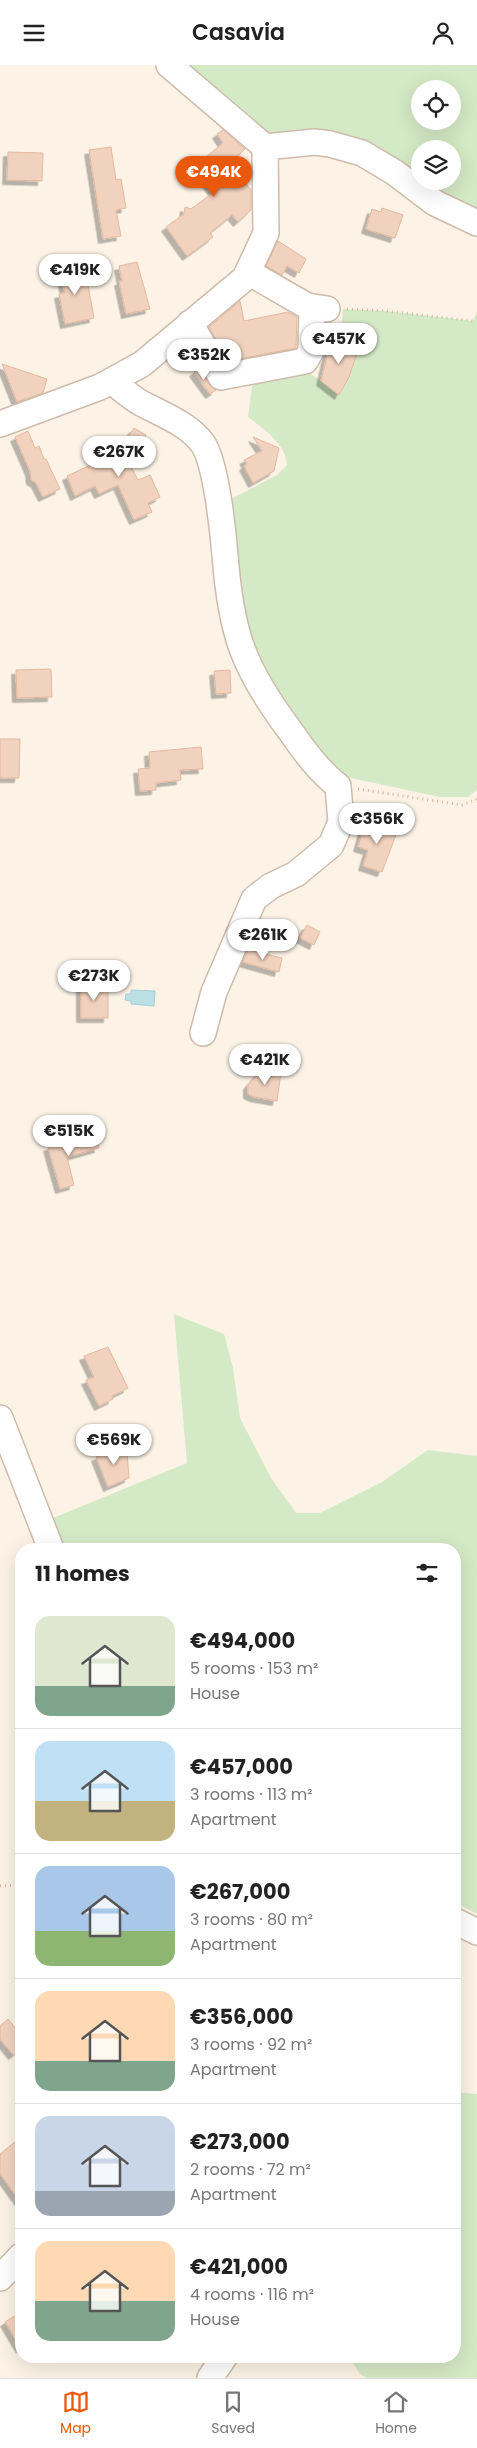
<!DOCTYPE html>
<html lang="en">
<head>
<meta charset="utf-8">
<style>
	:root { --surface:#fff; --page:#f2f2f2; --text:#222; --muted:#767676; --line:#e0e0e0; --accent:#ea580c }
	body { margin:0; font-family:Poppins,sans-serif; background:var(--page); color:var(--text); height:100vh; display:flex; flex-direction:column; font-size:19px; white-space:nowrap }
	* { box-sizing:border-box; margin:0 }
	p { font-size:16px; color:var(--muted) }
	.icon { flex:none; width:28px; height:28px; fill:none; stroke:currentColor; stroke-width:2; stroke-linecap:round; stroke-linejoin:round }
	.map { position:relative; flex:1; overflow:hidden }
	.sheet { position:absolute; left:15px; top:1478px; width:446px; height:820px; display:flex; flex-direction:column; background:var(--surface); border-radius:20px; box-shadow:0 5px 20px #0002 }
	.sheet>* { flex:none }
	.fabs { position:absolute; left:411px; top:15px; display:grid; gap:10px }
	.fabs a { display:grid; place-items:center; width:50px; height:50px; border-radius:50%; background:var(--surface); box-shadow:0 5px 20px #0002; font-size:25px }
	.price { position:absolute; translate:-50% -42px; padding:0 11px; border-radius:18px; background:#fff; color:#222; font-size:16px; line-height:32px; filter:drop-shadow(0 1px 2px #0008) }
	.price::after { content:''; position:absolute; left:50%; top:30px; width:15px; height:11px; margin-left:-8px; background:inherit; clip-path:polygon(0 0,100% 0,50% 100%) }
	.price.on { background:var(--accent); color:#fff }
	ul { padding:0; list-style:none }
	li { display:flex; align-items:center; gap:15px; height:125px; padding:0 20px }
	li+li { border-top:1px solid var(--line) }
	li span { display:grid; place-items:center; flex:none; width:140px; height:100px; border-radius:15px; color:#555 }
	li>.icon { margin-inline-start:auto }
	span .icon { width:60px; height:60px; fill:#fffc; stroke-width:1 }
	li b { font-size:21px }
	h2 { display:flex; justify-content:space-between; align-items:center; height:60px; padding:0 20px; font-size:21px }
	header { display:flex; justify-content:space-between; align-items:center; height:65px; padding:0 20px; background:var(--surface); font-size:22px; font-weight:600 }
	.dock { display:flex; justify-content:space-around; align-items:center; height:70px; border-top:1px solid var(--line); background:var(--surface); font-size:14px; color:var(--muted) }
	.dock a { display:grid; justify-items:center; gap:2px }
	.dock .on { color:var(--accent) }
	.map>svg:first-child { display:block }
</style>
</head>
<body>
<header><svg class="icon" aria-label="menu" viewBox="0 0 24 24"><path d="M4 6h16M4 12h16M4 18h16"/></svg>Casavia<svg class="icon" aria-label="person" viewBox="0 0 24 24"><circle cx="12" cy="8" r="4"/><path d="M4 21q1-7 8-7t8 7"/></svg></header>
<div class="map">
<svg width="477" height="2313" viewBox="0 0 477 2313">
	<defs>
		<filter id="shadow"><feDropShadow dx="-4.5" dy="4.5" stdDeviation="0" flood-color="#0004"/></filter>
	</defs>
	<rect width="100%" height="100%" fill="#fcf3e6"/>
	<path fill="#d4e9c5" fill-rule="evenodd" d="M169 0H477V158L362 88 275 81ZM420 24H452V56H420ZM420 84H452V116H420Z
		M343 244 386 246 473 256 477 247V725L468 732H440L332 709 247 583 225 437 277 410 287 400C286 379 264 364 248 352L253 314 307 306 339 329 358 282 340 276Z
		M174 1249 224 1269 233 1303 240 1353 271 1413 296 1448H320L382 1417 428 1385 477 1391V1849L455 1837V1484H66L53 1453 187 1398Z
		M455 2027 477 2029V2313H366L360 2309 348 2291H455Z"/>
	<path fill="#bbdfe5" stroke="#a1cfd7" d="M131 925 155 926 154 941 131 939V936L125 935 126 929H131Z"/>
	<path fill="#f1d2be" stroke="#e3b89f" filter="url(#shadow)" d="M223 65 245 84 230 98 251 125V145L238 157 232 150 210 168 213 172 187 191 166 162 184 149 185 142 191 144 214 127 194 102 223 78 217 69Z
		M111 82 116 115 121 114 126 143 116 145 121 171 103 174 89 85Z
		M8 87 43 88 42 116 7 115Z
		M382 143 403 150 395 173 366 164 372 144 381 147Z
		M278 176 306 194 299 208 287 201 282 210 266 201Z
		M137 197 150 244 126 249 119 216H122L119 201Z
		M78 198 82 221 88 220 94 253 65 259 59 229 65 228 60 201Z
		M240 236 244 256 288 247 297 252 296 283 228 296 209 262Z
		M331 273 359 282 349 312 339 330 321 316Z
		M2 299 47 314 43 328 17 337Z
		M199 303 209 319 216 325 210 329 194 307Z
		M134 363 146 370 128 396 138 415 150 410 160 432 148 438 152 447 134 455 118 420 99 429 95 421 75 431 67 411 119 387Z
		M28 366 35 383 39 381 44 394H46L60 424 43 432 36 418 31 415 30 406 15 372Z
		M253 372 279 383 274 406 253 418 244 401 247 399 244 395 262 386Z
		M51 604 52 632 17 633 16 605Z
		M230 605 231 628 216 629 214 606Z
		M0 674H20L19 713H0Z
		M201 682 203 704 180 705 181 715 156 718V725L140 726 138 704 150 703 149 687Z
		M365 757 397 767 382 807 363 801 368 785 358 782Z
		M307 860 320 867 314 880 300 873Z
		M248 885 282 893 279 907 243 897Z
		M81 920H108V953H81Z
		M261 1005 281 1008 277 1036 254 1032 248 1029V1020Z
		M94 1069 99 1083 67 1092 74 1120 60 1124 48 1082Z
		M108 1282 128 1323 112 1331 113 1334 99 1341 86 1315 94 1312 84 1291Z
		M124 1380 127 1388 129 1413 108 1422 96 1392Z
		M8 1954 21 1970V1984L13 1990 0 1974V1961Z
		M21 2072V2138L0 2109V2089Z
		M21 2247V2284L5 2257Z"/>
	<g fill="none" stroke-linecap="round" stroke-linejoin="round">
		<g stroke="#cebbac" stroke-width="28">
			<path id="minor" d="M169 0 265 82 315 77 330 79 362 88 394 107 435 138 477 158
				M248 207 307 241 327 244
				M190 258 221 312 305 296 311 286 312 242
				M111 316C121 323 130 332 141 338 163 350 189 359 203 379 216 398 223 466 225 490 231 569 243 603 291 667 305 687 318 705 338 721L341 757 331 780 296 809 271 821 254 834 214 927 203 968
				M0 359 100 322 142 299 245 213 266 168 265 82
				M0 1353 51 1484
				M455 1856 477 1867
				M0 2213 21 2191
				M210 2313 225 2291"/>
		</g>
		<path stroke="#d6b5a1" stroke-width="3" stroke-dasharray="1 4" stroke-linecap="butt" d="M347 244 386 246 474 256
			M358 724 462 740 477 734
			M0 1821 21 1820"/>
		<use href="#minor" stroke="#fff" stroke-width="25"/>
	</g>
</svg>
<div class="fabs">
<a><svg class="icon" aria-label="locate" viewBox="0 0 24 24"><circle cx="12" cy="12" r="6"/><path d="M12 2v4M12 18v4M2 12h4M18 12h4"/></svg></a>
<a><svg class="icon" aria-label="layers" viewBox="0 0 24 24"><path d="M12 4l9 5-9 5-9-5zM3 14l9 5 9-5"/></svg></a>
</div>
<b class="price on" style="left:214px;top:133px">€494K</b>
<b class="price" style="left:75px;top:231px">€419K</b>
<b class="price" style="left:339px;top:300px">€457K</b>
<b class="price" style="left:204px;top:316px">€352K</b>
<b class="price" style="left:119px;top:413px">€267K</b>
<b class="price" style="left:377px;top:780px">€356K</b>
<b class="price" style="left:263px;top:896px">€261K</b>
<b class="price" style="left:94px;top:937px">€273K</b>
<b class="price" style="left:265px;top:1021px">€421K</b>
<b class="price" style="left:69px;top:1092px">€515K</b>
<b class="price" style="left:114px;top:1401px">€569K</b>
<section class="sheet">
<h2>11 homes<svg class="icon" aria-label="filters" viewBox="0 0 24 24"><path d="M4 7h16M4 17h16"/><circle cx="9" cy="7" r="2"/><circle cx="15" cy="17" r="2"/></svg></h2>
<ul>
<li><span style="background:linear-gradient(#dfe7d0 70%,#7fa58c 0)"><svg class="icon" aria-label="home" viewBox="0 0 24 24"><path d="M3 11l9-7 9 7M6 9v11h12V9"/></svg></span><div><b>€494,000</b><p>5 rooms · 153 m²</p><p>House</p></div></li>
<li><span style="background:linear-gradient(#bfe0f5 60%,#c2b280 0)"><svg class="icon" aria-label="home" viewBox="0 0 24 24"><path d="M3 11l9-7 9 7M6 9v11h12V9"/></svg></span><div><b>€457,000</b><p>3 rooms · 113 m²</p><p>Apartment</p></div></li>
<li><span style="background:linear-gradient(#a9c7e8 65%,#8fb573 0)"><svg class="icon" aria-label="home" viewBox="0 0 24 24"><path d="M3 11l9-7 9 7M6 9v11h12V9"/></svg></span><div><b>€267,000</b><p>3 rooms · 80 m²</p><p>Apartment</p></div></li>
<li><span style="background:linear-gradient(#ffd9b3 70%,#7fa58c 0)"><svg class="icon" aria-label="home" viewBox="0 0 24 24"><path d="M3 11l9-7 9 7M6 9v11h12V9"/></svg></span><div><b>€356,000</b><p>3 rooms · 92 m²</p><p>Apartment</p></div></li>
<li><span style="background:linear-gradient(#c9d6e8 75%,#9aa5b1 0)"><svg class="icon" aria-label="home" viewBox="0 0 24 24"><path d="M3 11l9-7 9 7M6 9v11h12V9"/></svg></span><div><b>€273,000</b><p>2 rooms · 72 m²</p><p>Apartment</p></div></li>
<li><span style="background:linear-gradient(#ffd9b3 60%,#7fa58c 0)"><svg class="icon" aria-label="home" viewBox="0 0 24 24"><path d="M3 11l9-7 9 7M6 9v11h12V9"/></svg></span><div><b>€421,000</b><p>4 rooms · 116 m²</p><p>House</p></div></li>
</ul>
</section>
</div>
<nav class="dock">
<a class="on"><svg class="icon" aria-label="map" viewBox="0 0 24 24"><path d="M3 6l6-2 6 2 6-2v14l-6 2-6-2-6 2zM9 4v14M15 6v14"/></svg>Map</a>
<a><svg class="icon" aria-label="saved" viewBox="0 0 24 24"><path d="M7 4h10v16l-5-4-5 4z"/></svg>Saved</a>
<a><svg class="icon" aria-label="home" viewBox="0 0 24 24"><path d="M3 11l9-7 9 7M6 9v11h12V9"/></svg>Home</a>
</nav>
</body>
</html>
